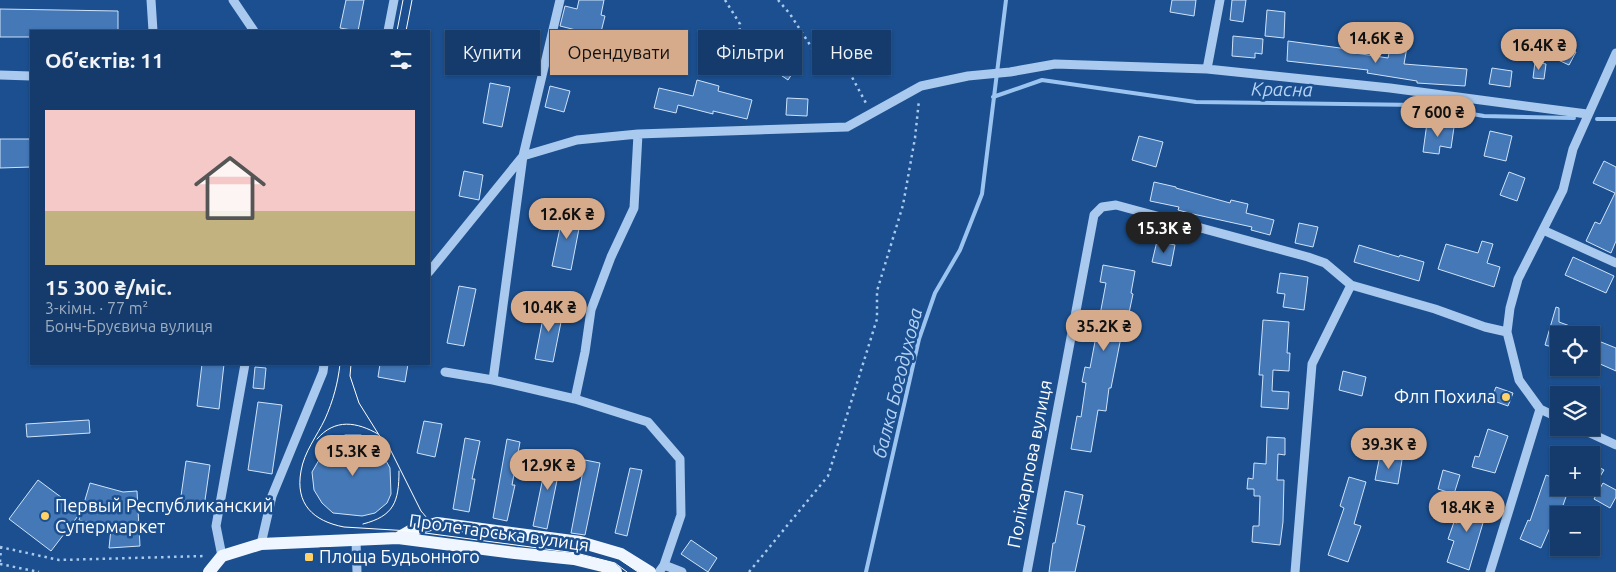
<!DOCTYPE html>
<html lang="uk">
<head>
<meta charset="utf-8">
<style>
	:root { --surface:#143b6b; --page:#1d4271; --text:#f1f3f6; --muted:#9dadc1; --line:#33557e; --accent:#d6ab8b }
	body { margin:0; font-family:Ubuntu,sans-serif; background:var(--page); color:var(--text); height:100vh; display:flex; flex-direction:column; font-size:19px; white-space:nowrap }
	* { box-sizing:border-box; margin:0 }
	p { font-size:16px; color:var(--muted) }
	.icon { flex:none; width:28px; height:28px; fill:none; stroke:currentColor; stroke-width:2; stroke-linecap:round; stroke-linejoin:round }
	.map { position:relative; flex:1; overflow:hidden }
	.panel { position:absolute; left:30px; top:30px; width:400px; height:335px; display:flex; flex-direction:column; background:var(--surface); border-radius:0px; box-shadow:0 1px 4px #0004,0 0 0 1px var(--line) }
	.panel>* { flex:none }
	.hud { position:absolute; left:445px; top:30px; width:475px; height:45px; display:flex; gap:10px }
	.fabs { position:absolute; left:1550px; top:326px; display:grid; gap:10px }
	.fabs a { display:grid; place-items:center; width:50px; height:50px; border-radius:0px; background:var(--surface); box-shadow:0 1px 4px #0004,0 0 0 1px var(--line); font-size:25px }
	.price { position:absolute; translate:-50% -42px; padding:0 11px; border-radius:18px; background:var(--accent); color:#111; font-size:16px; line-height:32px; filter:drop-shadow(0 1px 2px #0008) }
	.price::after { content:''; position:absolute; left:50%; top:30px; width:15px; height:11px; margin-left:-8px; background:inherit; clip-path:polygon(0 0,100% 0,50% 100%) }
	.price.selected { background:#222; color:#fff }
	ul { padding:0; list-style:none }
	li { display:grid; align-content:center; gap:10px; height:265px; padding:0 15px }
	li span { display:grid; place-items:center; height:155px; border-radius:0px; color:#555 }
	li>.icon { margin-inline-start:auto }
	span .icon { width:90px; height:90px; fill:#fffc; stroke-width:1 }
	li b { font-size:21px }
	h2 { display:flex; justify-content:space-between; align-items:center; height:60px; padding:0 15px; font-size:21px }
	.chip { padding:0 18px; border-radius:0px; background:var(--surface); box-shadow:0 1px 4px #0004,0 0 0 1px var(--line); font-size:18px; line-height:45px }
	.chip.selected { background:var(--accent); color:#111 }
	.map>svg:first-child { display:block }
</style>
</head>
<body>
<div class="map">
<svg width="1616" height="572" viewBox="0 0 1616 572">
	<rect width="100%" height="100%" fill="#1b4f8f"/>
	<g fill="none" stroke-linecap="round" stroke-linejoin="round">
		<path stroke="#9cc4f0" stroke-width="4" d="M993 97 1042 80 1196 102 1419 105 1484 116 1574 118
			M1597 119H1616
			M866 572 919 339 935 293 960 250 982 194 1006 0"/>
	</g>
	<path fill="#4478b7" stroke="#cfe3fa" d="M346 0H364L358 31 340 28Z
		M579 0H604L601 15 605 16 600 36 560 26 565 6 577 9Z
		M1172 0H1196L1194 16 1170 12Z
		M1232 0H1246L1243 22 1230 20Z
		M0 9 118 11V31H31V37H0Z
		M1267 10 1285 12 1284 38 1265 36Z
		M1233 36 1263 39 1262 54 1255 53V58L1232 56Z
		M1551 40 1576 52 1569 65 1545 54Z
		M1288 41 1355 50V53L1388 58 1391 44 1407 47 1404 64 1467 69 1465 86 1417 83V81L1367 73 1368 70 1287 61Z
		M785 49 801 60 788 80 772 69Z
		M1535 62 1546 64 1544 79 1533 78Z
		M1492 68 1512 71 1510 87 1489 84Z
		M697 80 719 86 718 91 752 100 747 119 713 111V114L678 105 676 113 654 108 659 88 693 96Z
		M490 83 510 87 502 127 483 123Z
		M550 86 570 91 564 112 545 107Z
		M787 98 808 99 807 116 786 115Z
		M1427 123 1454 127 1451 148 1440 146 1439 154 1423 152Z
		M1490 131 1512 136 1506 161 1484 156Z
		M1139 136 1163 142 1156 167 1132 160Z
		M0 139H31V167L0 168Z
		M1604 161 1616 167V241L1611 253 1586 241 1595 222 1600 224 1615 193 1593 183Z
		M464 171 483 175 479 200 459 196Z
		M1509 172 1525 178 1517 201 1500 195Z
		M1154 182 1176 187V188L1230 203 1231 200 1248 204 1246 213 1274 220 1270 235 1251 230 1252 227 1193 214 1178 210 1179 207 1150 201Z
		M564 209 582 213 571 270 552 266Z
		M1299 223 1318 227 1313 247 1295 243Z
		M1157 241 1175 245 1171 266 1152 262Z
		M1482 241 1493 244 1487 263 1500 267 1494 287 1438 269 1446 244 1478 253Z
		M1359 245 1399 257 1400 255 1424 262 1419 281 1354 262Z
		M1573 257 1614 276 1606 293 1565 275Z
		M1103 265 1135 271 1131 293 1133 294 1125 332H1122L1111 388H1109L1106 411 1098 410 1091 452 1071 449 1077 416 1081 417 1086 383 1082 382 1085 367 1090 368 1106 283 1100 282Z
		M1280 273 1308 277 1304 310 1283 307 1285 294 1277 293Z
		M459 286 476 289 464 346 447 343Z
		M546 303 564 307 553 362 535 359Z
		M1556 307 1559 308V322L1570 326 1568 335H1559V349L1545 345Z
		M1263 320 1289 322 1287 353H1290L1289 371 1273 370 1272 391 1289 392 1288 409 1261 407 1263 375H1259Z
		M1596 340 1616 348V371L1591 360V351Z
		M202 364H224L219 409 197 406Z
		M380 364H408L405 382 378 377Z
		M255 367 266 368 264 389 253 388Z
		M1343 371 1366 377 1362 396 1339 390Z
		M1496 387 1513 393 1508 406 1491 400Z
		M258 402 282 405 272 474 248 470Z
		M89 420 90 433 27 437 26 424Z
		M424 421 442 424 435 457 417 453Z
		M1488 429 1508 436 1495 473 1472 467 1475 456 1479 457Z
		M345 435H361L379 448 390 468 391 494 387 503 375 513 362 516 333 513 322 503 314 490 312 472 327 446Z
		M1267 437 1285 438V455L1278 454 1277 480H1284L1283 522 1280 545 1252 542 1253 526H1259L1260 496H1254V489H1247L1248 478 1253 479 1254 463 1266 464Z
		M465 438 480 441 472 479H475L469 512 453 509Z
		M507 439 520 442 512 485H515L507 521 493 518Z
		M548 453 562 456 547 529 533 526Z
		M1380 455 1402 460 1398 484 1375 480Z
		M585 460 600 463 585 535 571 533Z
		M186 461 210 465 204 507 180 503Z
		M1591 463 1604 470 1591 491Z
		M630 468 642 470 627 536 615 533Z
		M1443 470 1460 475 1454 494 1438 489Z
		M1546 475 1559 480V488H1569L1559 517 1555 516 1541 548 1520 539 1528 520 1530 521Z
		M1349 477 1366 482 1354 524 1361 526 1348 562 1328 555 1344 508 1340 506Z
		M38 480 81 512 51 551 9 519Z
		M90 483 123 492 137 491 140 546 109 548 111 529 79 520Z
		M1603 483 1616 490V497L1610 508 1594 499Z
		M1065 491 1083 495 1077 524 1085 526 1075 572H1049L1053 543H1055Z
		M1463 499 1488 506 1469 570 1447 562 1454 541 1448 539 1454 522 1457 523Z
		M691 540 717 558 708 572 681 554Z"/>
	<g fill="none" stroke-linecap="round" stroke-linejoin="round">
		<path stroke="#a9c9ee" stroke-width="2.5" stroke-dasharray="2.5 4" stroke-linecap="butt" d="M725 0 740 24 739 45
			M778 0 790 14 812 48 846 66 867 105
			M0 547 59 560 205 556
			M0 562 1 548
			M0 564 39 572
			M749 572 828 476 877 319V291L903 205 915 138 919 100"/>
		<path stroke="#a9c9ee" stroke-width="9" d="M151 0 153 31
			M233 0 254 31
			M388 31 394 0
			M1207 69 1220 0
			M0 75 31 76
			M1543 230 1616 263
			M429 272 523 156 577 140 638 134 847 127 921 86 968 76 1010 72 1055 64 1207 69 1390 88 1587 114
			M445 372 493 380 575 399 648 422 680 459 681 515 664 565 659 572
			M493 380 523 156 560 0
			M575 399 585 352 591 310 611 257 634 208 638 134
			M1540 409 1559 418
			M1579 428 1616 445
			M356 540 357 572
			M261 544 272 496 323 372 324 364
			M222 556 216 526 245 364
			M664 565 682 572
			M1027 572 1094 215 1102 207 1116 205 1308 257 1325 263 1351 285 1435 309 1485 327 1507 332
			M1295 572 1312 364 1351 285
			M1490 572 1540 409 1519 380 1507 332 1510 308 1518 279 1563 190 1573 149 1616 53"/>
		<path stroke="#f0f6ff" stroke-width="12" d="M398 538 410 531 437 523 580 542 621 554 650 572
			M209 572 222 556 261 544 398 538 515 553 574 559 611 568 616 572"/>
		<path stroke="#fff" stroke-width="1" d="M397 31 403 0
			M406 31 412 0
			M340 364C338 383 333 401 325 419 317 436 304 452 301 471 295 504 313 521 344 527L410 531 576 553 615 563 627 572
			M351 364 350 376 359 403 379 435 388 445 421 511 433 525 452 531
			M317 439C335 418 357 422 378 434
			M363 524C394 516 399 502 399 471
			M622 561 638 572"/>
	</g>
	<g fill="#ffd166" stroke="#1b4f8f" stroke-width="2">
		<circle cx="1506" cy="397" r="5"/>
		<circle cx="45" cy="516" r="5"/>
		<rect x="304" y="552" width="10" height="10" rx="2.5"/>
	</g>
	<g text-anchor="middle" stroke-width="5" stroke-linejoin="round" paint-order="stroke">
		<g font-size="18" fill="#fff" stroke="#1b4f8f" text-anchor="start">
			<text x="1496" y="403" text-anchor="end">Флп Похила</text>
			<text x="55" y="512">Первый Республиканский<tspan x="55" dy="21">Супермаркет</tspan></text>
			<text x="319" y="563">Площа Будьонного</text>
		</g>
		<g font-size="18" fill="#fff" stroke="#1b4f8f">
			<text transform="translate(1030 464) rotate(-79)" y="6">Полікарпова вулиця</text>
			<text transform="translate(499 533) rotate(8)" y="6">Пролетарська вулиця</text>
		</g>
		<g font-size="19" font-style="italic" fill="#b5d3f5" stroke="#1b4f8f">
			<text transform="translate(1282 89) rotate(1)" y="7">Красна</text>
			<text transform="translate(897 383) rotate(-76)" y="7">балка Богодухова</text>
		</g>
	</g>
</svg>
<div class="fabs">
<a><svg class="icon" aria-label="locate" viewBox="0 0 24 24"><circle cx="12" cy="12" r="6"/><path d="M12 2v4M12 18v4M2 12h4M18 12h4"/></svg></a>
<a><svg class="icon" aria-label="layers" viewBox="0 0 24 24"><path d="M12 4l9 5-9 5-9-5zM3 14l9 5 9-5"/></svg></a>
<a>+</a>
<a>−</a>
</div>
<b class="price" style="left:1376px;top:64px">14.6K ₴</b>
<b class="price" style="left:1539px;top:71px">16.4K ₴</b>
<b class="price" style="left:1438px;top:138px">7 600 ₴</b>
<b class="price" style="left:567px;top:240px">12.6K ₴</b>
<b class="price selected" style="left:1164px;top:254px">15.3K ₴</b>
<b class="price" style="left:549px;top:333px">10.4K ₴</b>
<b class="price" style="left:1104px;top:352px">35.2K ₴</b>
<b class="price" style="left:1389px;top:470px">39.3K ₴</b>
<b class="price" style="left:353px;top:477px">15.3K ₴</b>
<b class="price" style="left:548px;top:491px">12.9K ₴</b>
<b class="price" style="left:1467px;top:533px">18.4K ₴</b>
<div class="hud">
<a class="chip">Купити</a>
<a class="chip selected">Орендувати</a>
<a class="chip">Фільтри</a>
<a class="chip">Нове</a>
</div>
<section class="panel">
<h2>Об’єктів: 11<svg class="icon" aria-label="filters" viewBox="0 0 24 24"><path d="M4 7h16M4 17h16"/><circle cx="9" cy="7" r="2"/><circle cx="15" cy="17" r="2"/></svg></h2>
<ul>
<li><span style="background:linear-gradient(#f6c9c9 65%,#c2b280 0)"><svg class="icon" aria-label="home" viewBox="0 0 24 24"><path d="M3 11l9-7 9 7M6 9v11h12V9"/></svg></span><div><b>15 300 ₴/міс.</b><p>3-кімн. · 77 m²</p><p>Бонч-Бруєвича вулиця</p></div></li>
</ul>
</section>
</div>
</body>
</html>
